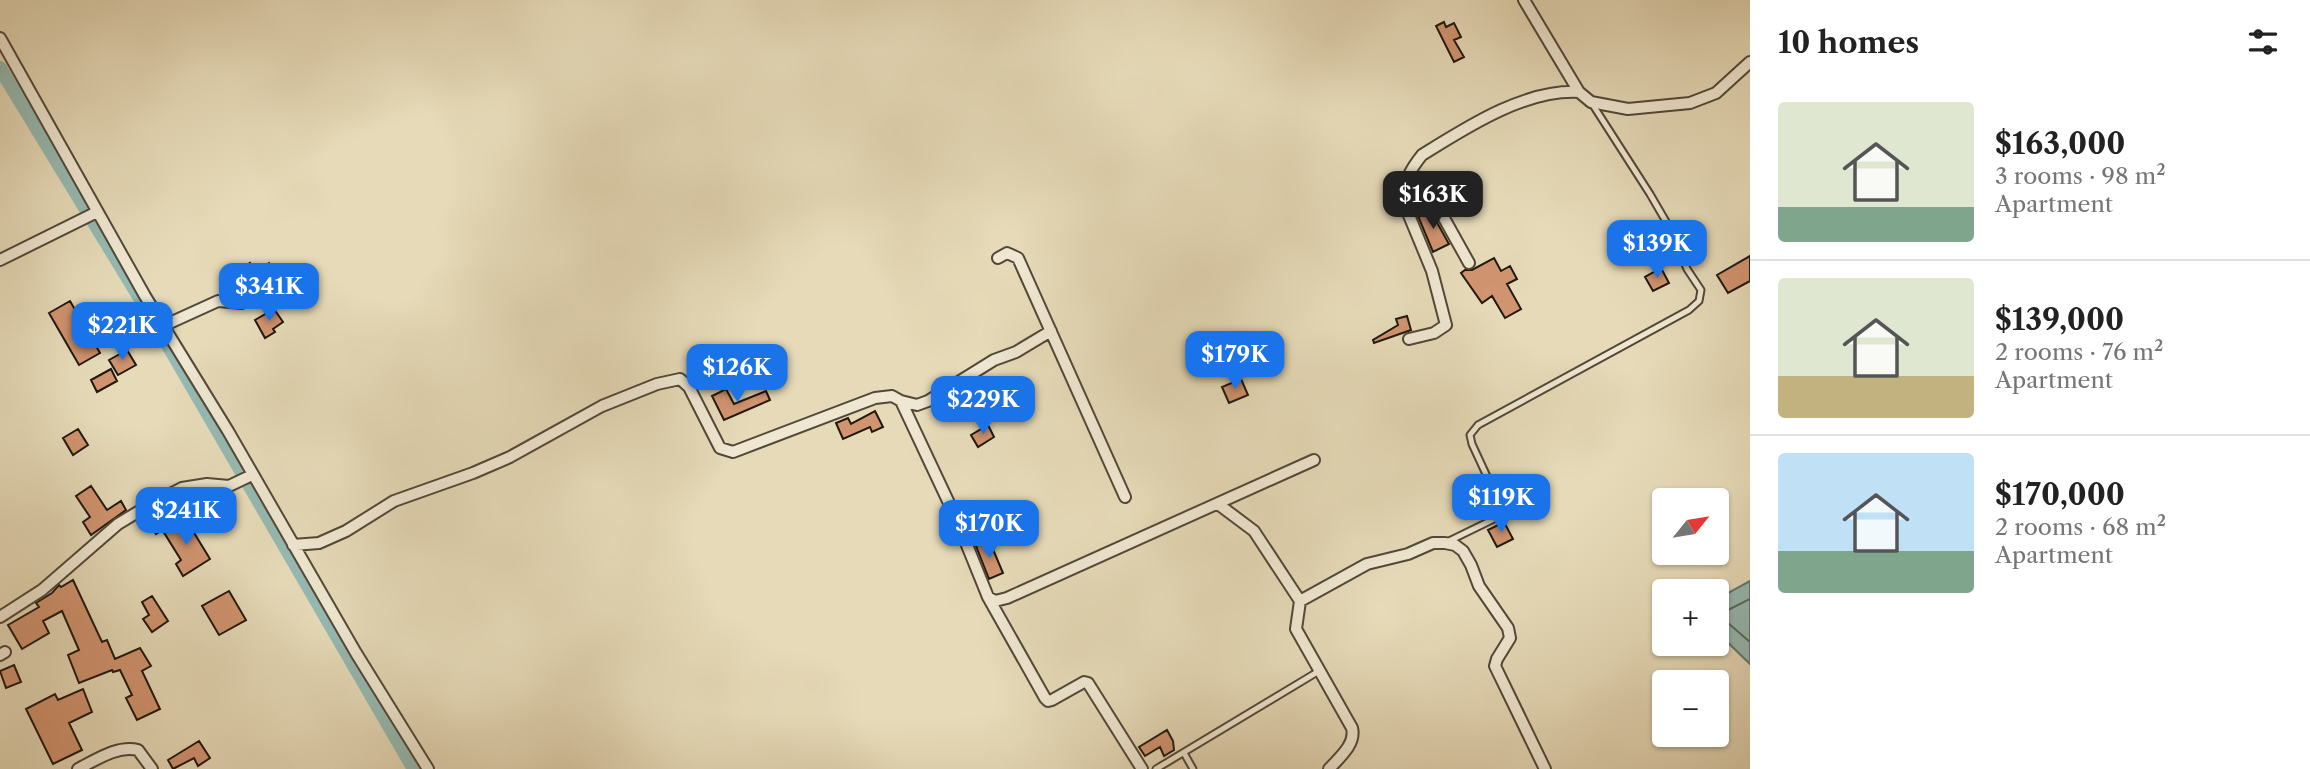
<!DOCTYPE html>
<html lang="en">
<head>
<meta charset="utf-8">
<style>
	:root { --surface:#fff; --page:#f2f2f2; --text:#222; --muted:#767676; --line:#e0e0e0; --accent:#1a73e8 }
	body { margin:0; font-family:"Libre Caslon Text",serif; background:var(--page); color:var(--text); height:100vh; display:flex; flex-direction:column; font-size:26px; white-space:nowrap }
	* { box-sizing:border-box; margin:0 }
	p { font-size:23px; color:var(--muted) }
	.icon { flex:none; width:38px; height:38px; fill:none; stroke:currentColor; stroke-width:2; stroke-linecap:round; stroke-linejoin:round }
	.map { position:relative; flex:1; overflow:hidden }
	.sheet { display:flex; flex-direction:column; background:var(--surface); width:560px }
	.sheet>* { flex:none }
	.needle { width:46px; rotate:60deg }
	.tools { position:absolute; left:1652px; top:488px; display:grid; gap:14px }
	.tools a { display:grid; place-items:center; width:77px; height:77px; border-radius:7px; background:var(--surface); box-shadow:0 2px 5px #0004; font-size:35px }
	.price { position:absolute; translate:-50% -60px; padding:0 16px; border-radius:14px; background:var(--accent); color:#fff; font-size:23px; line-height:46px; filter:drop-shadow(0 2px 4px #0008) }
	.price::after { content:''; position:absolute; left:50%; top:42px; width:21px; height:16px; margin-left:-10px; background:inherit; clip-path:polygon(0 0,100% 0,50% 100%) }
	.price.on { background:#222; color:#fff }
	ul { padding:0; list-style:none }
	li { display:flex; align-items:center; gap:21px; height:175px; padding:0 28px }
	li+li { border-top:2px solid var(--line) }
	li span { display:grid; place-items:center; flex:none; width:196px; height:140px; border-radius:7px; color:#555 }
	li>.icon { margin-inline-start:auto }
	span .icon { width:84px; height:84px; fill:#fffc; stroke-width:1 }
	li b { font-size:30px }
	h2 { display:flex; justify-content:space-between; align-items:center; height:84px; padding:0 28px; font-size:30px }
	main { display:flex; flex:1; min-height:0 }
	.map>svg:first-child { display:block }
</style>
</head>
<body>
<main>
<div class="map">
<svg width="1750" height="769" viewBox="0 0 1750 769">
	<rect width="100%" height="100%" fill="#e6dab8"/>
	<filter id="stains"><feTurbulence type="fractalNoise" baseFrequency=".00286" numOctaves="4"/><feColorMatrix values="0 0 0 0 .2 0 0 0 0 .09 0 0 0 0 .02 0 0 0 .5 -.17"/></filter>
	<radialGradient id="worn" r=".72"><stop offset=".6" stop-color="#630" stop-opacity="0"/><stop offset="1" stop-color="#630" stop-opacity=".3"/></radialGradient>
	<path fill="#96bab3" stroke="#677971" stroke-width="2" d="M1750 581V664L1717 632V599Z"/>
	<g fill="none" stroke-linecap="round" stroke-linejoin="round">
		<path stroke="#5c6960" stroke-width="2" d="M1750 599 1722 613 1720 616 1750 642"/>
		<path stroke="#96bab3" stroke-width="14" d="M0 68 157 326 414 769"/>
	</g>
	<path fill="#d19470" stroke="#21180e" stroke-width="2" d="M1444 22 1446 27 1454 23 1461 37 1454 40 1464 57 1454 62 1436 26Z
		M1430 210 1449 244 1433 252 1418 216Z
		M1750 256V281L1728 293 1717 275Z
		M1494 258 1501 271 1510 266 1517 279 1507 284 1521 309 1505 318 1492 296 1482 303 1461 273 1465 270H1472Z
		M250 263 255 271 269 263 281 285 249 300 244 288 247 278 242 268Z
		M1661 268 1669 283 1653 291 1645 277Z
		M70 301 100 353 79 365 49 313Z
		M274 309 283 322 273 329 275 332 265 338 255 320Z
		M1407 316 1411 330 1374 343 1373 340 1398 325 1396 319Z
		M127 350 136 365 118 375 109 360Z
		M111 369 117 381 97 392 91 380Z
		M1241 379 1248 395 1229 403 1222 387Z
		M726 389 734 404 766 391 770 400 724 420 712 396Z
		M875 411 883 427 872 432 870 427 843 439 836 423 848 418 851 424Z
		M988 425 994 437 978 447 971 435Z
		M78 429 88 445 73 455 63 438Z
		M91 486 107 510 121 501 126 510 91 535 83 522 90 517 76 496Z
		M158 509 168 526 156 534 146 517Z
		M185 518 210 559 183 576 176 564 181 560 163 531Z
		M1504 522 1513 539 1497 547 1488 530Z
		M989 540 1003 573 989 579 976 546Z
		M73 580 102 642 107 640 115 659 140 648 151 666 142 671 160 709 137 720 126 698 132 695 120 670 113 672 112 670 79 683 68 655 79 650 62 611 43 621 49 633 22 649 8 625 39 607 36 603 52 593 59 585 61 587Z
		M229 591 246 620 219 635 202 606Z
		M152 596 168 621 152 632 143 619 149 615 142 602Z
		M14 665 21 682 6 688 0 671Z
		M83 689 92 712 69 723 82 750 53 764 26 709 55 694 58 700Z
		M1167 730 1173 741 1174 750 1164 756 1160 747 1145 756 1139 747Z
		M199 741 210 758 198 766 194 758 173 769 168 760Z"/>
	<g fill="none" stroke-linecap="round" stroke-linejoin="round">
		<g stroke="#524838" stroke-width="9">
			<path id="lane" d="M1447 542 1496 518 1503 511 1472 444 1470 435 1478 425 1689 310 1699 301 1701 290 1687 269 1668 225 1650 194 1591 102
				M1184 753 1193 769
				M1156 769 1319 671"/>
		</g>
		<g stroke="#524838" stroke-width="14">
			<path id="street" d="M1524 0 1579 92 1591 102 1628 109 1690 103 1716 93 1750 62
				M0 38 145 296 228 431 356 653 428 769
				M998 258 1007 253 1018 258 1125 497
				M0 260 97 212
				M1469 263 1435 202C1417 181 1392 193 1422 155 1467 127 1525 89 1579 92
				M163 326 218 301 242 303
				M1409 339 1434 333 1446 325 1432 271 1406 208 1415 190
				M901 401 917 405 928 401 994 360 1016 352 1051 331
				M1218 504 1254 531 1300 601 1296 629 1352 728C1356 744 1340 757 1329 769
				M293 545 319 543 346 531 394 501 473 473 510 457 602 406 657 384 680 379 689 387 720 448 733 452 875 398 892 396 901 401 956 518 988 597 1045 698 1048 701 1052 700 1084 682 1088 683 1142 769
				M988 597 995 601 1007 598 1314 460
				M1300 601 1367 564 1408 554 1433 543H1445L1455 545 1463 551 1471 565 1479 586 1508 628 1510 638 1497 659 1495 666 1545 769
				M0 617 42 590 118 524 151 504 182 488 207 484 229 486 252 475
				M0 655 5 652
				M78 769C96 760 117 745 138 750L152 769"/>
		</g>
		<use href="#lane" stroke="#efe7d1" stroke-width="5"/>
		<use href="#street" stroke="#efe7d1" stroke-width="10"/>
	</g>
	<rect width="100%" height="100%" filter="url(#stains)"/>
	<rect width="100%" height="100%" fill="url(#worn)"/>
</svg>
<div class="tools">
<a><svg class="needle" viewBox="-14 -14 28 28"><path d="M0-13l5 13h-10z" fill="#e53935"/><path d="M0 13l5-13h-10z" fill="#767676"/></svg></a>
<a>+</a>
<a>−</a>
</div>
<b class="price on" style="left:1433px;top:231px">$163K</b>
<b class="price" style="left:1657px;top:280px">$139K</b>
<b class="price" style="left:269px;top:323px">$341K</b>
<b class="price" style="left:122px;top:362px">$221K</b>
<b class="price" style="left:1235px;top:391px">$179K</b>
<b class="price" style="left:737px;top:404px">$126K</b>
<b class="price" style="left:983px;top:436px">$229K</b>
<b class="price" style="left:1501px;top:534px">$119K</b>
<b class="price" style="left:186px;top:547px">$241K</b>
<b class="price" style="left:989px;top:560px">$170K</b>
</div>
<section class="sheet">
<h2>10 homes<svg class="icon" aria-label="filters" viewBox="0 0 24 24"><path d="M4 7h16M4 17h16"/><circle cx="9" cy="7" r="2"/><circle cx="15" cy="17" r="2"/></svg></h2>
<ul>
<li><span style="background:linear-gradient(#dfe7d0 75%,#7fa58c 0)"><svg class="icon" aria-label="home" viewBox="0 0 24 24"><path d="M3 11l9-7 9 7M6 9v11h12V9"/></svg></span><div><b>$163,000</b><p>3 rooms · 98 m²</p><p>Apartment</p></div></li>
<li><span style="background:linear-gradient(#dfe7d0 70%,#c2b280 0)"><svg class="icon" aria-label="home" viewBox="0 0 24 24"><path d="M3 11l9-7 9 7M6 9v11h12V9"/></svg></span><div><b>$139,000</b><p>2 rooms · 76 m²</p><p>Apartment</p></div></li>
<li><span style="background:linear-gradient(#bfe0f5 70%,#7fa58c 0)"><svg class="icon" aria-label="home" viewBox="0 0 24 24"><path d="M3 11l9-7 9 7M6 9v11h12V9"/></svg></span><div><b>$170,000</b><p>2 rooms · 68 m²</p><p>Apartment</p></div></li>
</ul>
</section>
</main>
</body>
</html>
